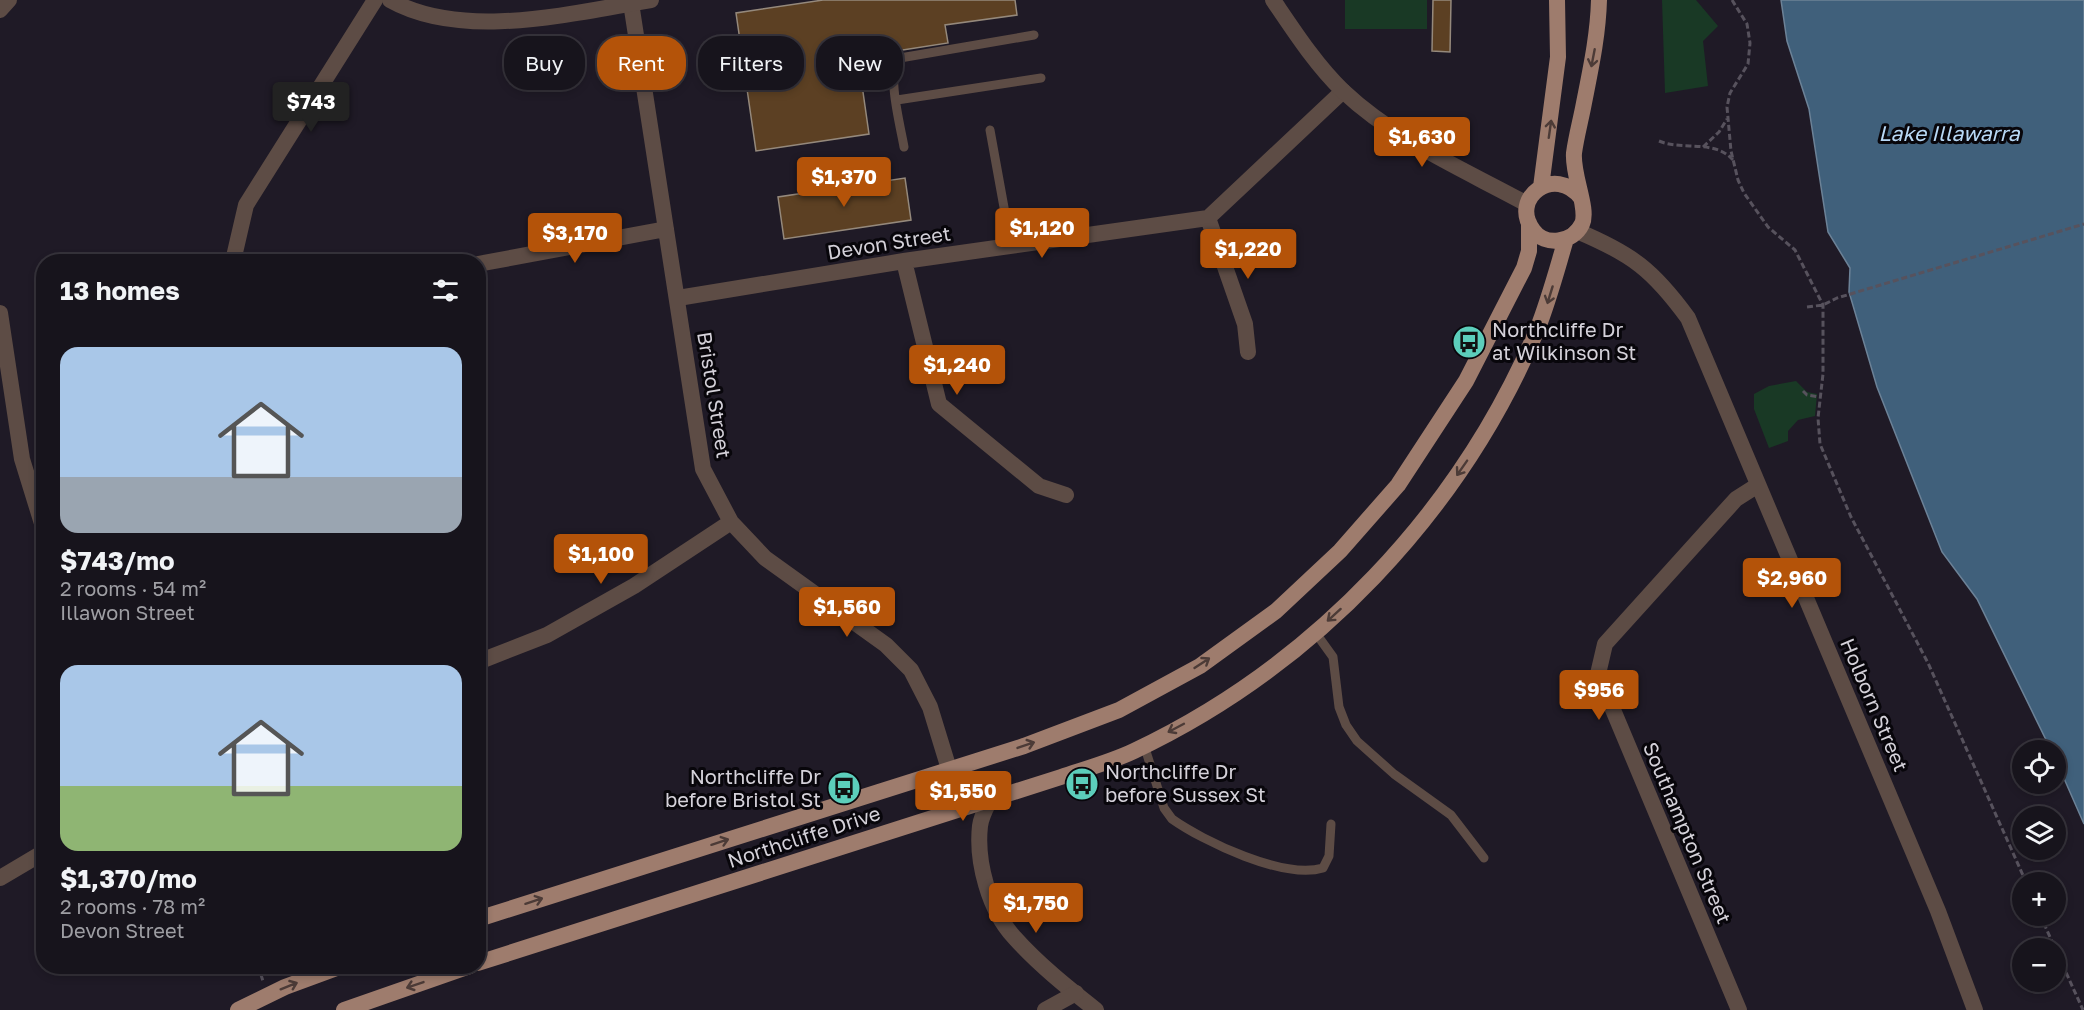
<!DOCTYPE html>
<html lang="en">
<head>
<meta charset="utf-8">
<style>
	:root { --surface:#17141c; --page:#242129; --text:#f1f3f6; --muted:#9e9ea3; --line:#36333b; --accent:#b45309 }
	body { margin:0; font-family:"Golos Text",sans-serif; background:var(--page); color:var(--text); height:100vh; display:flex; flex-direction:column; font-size:22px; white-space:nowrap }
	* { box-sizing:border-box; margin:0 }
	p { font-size:20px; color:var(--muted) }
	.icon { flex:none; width:33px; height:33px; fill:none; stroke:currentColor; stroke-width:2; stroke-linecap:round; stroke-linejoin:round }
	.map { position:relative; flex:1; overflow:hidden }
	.side { position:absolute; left:36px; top:254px; width:450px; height:720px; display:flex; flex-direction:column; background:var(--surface); border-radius:24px; box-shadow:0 3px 9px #0003,0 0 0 2px var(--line) }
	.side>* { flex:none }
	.top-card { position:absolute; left:504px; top:36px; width:570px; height:54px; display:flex; gap:12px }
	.controls { position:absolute; left:2012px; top:740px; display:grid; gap:12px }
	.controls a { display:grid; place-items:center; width:54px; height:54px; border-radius:50%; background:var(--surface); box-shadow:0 3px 9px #0003,0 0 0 2px var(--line); font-size:30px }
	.price { position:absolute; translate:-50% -51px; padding:0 14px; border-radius:6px; background:var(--accent); color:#fff; font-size:20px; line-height:39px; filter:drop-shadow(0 2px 3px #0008) }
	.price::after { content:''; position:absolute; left:50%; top:36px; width:18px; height:14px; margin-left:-9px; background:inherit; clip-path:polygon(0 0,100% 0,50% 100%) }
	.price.selected { background:#222; color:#fff }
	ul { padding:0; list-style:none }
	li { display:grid; align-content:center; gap:12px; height:318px; padding:0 24px }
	li span { display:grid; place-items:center; height:186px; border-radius:18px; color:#555 }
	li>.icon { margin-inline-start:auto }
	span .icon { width:108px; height:108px; fill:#fffc; stroke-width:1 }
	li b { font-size:26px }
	h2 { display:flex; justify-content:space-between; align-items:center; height:72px; padding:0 24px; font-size:26px }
	.pill { padding:0 21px; border-radius:24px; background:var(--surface); box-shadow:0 3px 9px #0003,0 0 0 2px var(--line); font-size:21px; line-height:54px }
	.pill.selected { background:var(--accent); color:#fff }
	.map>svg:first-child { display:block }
</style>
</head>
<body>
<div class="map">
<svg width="2084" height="1010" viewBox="0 0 2084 1010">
	<rect width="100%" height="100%" fill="#1f1a26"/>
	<path fill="#193925" d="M1345 0H1427V29H1345Z
		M1662 0H1696L1718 26 1703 41 1708 86 1665 93Z
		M1796 381 1807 392 1817 394 1815 416 1798 420 1788 431V441L1769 448 1754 409V394L1769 386Z"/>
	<path fill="#40607b" stroke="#6c8297" stroke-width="1.5" d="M1781 0H2084V824L2055 758V750H2051L1977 599 1942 552 1877 387 1849 292 1850 268 1828 232 1809 109 1787 41Z"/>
	<path fill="#5c4023" stroke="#95897c" stroke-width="1.5" d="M823 0H1015L1017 15 945 25 948 43 858 57 869 134 756 151 736 13Z
		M1433 0H1451L1450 52 1432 51Z
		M905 178 911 220 784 239 778 197Z"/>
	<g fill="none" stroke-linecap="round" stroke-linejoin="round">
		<path stroke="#57525d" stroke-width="3" stroke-dasharray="6 3" stroke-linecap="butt" d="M1732 0 1747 24 1750 43 1748 64 1730 93 1727 107 1731 151 1738 180 1744 193 1768 227 1795 250 1823 305V374L1818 418 1820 444 1851 517 1928 663 2026 882
			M1659 141C1682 151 1715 139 1733 160
			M1703 147 1719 132 1727 119
			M1807 307 1823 305 1837 298 2084 224
			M1803 391 1807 395 1820 397
			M2040 915 2055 948
			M2055 948 2083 1010
			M258 966 263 981"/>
		<path stroke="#5d4c45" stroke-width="9" d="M897 100 1041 78
			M990 130 1011 246
			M904 147C901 128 885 70 900 58L1034 35
			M1315 632 1333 657 1339 707 1346 725 1357 741 1394 774 1451 815 1484 858
			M1144 745 1164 808 1172 819C1203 841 1284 880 1323 868L1329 856 1331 824"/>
		<path stroke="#5d4c45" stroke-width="16" d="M631 3 703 469 731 522 765 558 886 645 911 670 930 707 949 769
			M1208 218 1245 324 1248 352
			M1577 231C1632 254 1653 270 1688 318L1938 911 1975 1010
			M233 261 246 205 375 0
			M904 261 939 404 1039 486 1066 495
			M478 264 666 229
			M678 298 904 261 1208 218 1343 91
			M0 313 22 459 44 530
			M478 400V408
			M478 662 547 635 634 586 731 522
			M990 800C986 808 981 817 980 826 976 862 989 910 1014 937 1038 964 1068 988 1096 1010
			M0 878 44 852
			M1739 1010 1598 674 1605 644 1736 499 1758 485"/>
		<path stroke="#5d4c45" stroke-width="16" d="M390 0C463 41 572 13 651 0
			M1273 0C1294 31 1316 65 1343 91 1396 141 1465 170 1527 204
			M0 10 9 0
			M1045 1010 1076 993"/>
		<path stroke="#9e7c6d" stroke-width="16" d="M1541 187 1558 57 1557 0
			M1581 198C1555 164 1509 198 1533 230 1545 247 1573 243 1582 224 1589 209 1572 175 1574 153 1576 138 1580 123 1583 108 1590 72 1598 37 1599 0
			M478 919 1024 746 1119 710 1200 666 1276 611 1340 551 1398 485 1466 381 1524 268 1529 251V223
			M478 963 1061 777C1085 769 1111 762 1134 751 1314 666 1460 512 1537 330 1549 300 1557 269 1566 239
			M238 1010 285 987 342 966
			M344 1010 470 966"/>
	</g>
	<defs><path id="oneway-shaft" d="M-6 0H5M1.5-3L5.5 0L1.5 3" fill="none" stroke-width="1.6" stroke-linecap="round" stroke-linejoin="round" transform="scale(1.5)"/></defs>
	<g stroke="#4c3b37">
		<use href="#oneway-shaft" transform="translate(1593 58) rotate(101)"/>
		<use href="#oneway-shaft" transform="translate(1550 129) rotate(-82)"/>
		<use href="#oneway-shaft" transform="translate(1550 295) rotate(107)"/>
		<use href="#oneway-shaft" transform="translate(1462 468) rotate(125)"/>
		<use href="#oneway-shaft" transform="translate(1334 615) rotate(138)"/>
		<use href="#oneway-shaft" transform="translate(1202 663) rotate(-33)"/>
		<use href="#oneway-shaft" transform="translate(1176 728) rotate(152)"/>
		<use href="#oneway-shaft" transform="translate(1026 745) rotate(-19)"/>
		<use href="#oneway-shaft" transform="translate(720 842) rotate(-18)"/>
		<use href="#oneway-shaft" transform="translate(534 901) rotate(-18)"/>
		<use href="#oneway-shaft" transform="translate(415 985) rotate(161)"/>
		<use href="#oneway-shaft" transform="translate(289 986) rotate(-22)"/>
	</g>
	<defs>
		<g id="bus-disc" transform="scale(1.725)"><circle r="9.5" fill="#5ccebb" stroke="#08060b"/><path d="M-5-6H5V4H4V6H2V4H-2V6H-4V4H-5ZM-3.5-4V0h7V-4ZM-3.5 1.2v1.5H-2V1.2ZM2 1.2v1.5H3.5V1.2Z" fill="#111"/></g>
	</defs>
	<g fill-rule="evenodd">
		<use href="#bus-disc" x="1469" y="342"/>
		<use href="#bus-disc" x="1082" y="784"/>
		<use href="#bus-disc" x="844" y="788"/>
	</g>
	<g text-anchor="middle" stroke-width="6" stroke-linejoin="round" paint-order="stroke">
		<g font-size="20" fill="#d4d1d9" stroke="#08060b">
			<text transform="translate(889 243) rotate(-9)" y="7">Devon Street</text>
			<text transform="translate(714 395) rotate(81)" y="7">Bristol Street</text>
			<text transform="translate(1874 705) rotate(67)" y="7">Holborn Street</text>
			<text transform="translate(1687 833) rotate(67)" y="7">Southampton Street</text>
			<text transform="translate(804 837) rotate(-18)" y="7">Northcliffe Drive</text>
		</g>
		<g font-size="20" fill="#d4d1d9" stroke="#08060b" text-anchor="start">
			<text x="1492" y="337">Northcliffe Dr<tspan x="1492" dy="23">at Wilkinson St</tspan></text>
			<text x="1105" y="779">Northcliffe Dr<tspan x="1105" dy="23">before Sussex St</tspan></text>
			<text x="821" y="784" text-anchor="end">Northcliffe Dr<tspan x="821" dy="23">before Bristol St</tspan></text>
		</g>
		<g font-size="21" font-style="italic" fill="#b8d8f5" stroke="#08060b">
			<text x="1949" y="141">Lake Illawarra</text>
		</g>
	</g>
</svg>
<div class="controls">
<a><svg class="icon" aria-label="locate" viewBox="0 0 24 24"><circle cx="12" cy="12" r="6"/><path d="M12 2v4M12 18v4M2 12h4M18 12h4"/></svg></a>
<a><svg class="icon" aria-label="layers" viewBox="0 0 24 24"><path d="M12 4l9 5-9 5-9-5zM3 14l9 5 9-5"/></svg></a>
<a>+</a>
<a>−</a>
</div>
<b class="price selected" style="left:311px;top:133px">$743</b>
<b class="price" style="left:1422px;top:168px">$1,630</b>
<b class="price" style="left:844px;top:208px">$1,370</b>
<b class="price" style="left:1042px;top:259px">$1,120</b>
<b class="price" style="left:575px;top:264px">$3,170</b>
<b class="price" style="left:1248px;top:280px">$1,220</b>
<b class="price" style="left:957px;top:396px">$1,240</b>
<b class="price" style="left:601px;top:585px">$1,100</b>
<b class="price" style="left:1792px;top:609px">$2,960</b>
<b class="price" style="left:847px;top:638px">$1,560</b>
<b class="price" style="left:1599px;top:721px">$956</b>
<b class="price" style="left:963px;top:822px">$1,550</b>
<b class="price" style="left:1036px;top:934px">$1,750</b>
<div class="top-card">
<a class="pill">Buy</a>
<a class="pill selected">Rent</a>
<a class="pill">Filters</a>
<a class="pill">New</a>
</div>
<section class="side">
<h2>13 homes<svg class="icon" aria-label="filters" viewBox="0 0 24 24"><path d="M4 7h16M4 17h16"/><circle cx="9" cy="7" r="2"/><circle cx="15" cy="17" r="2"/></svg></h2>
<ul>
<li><span style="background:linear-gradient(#a9c7e8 70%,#9aa5b1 0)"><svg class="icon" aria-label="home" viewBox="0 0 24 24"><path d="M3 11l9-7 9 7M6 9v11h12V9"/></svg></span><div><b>$743/mo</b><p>2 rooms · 54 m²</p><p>Illawon Street</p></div></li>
<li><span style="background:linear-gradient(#a9c7e8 65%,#8fb573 0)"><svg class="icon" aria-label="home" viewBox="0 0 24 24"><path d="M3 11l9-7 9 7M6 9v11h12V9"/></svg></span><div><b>$1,370/mo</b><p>2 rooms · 78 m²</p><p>Devon Street</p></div></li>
</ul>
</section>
</div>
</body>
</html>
